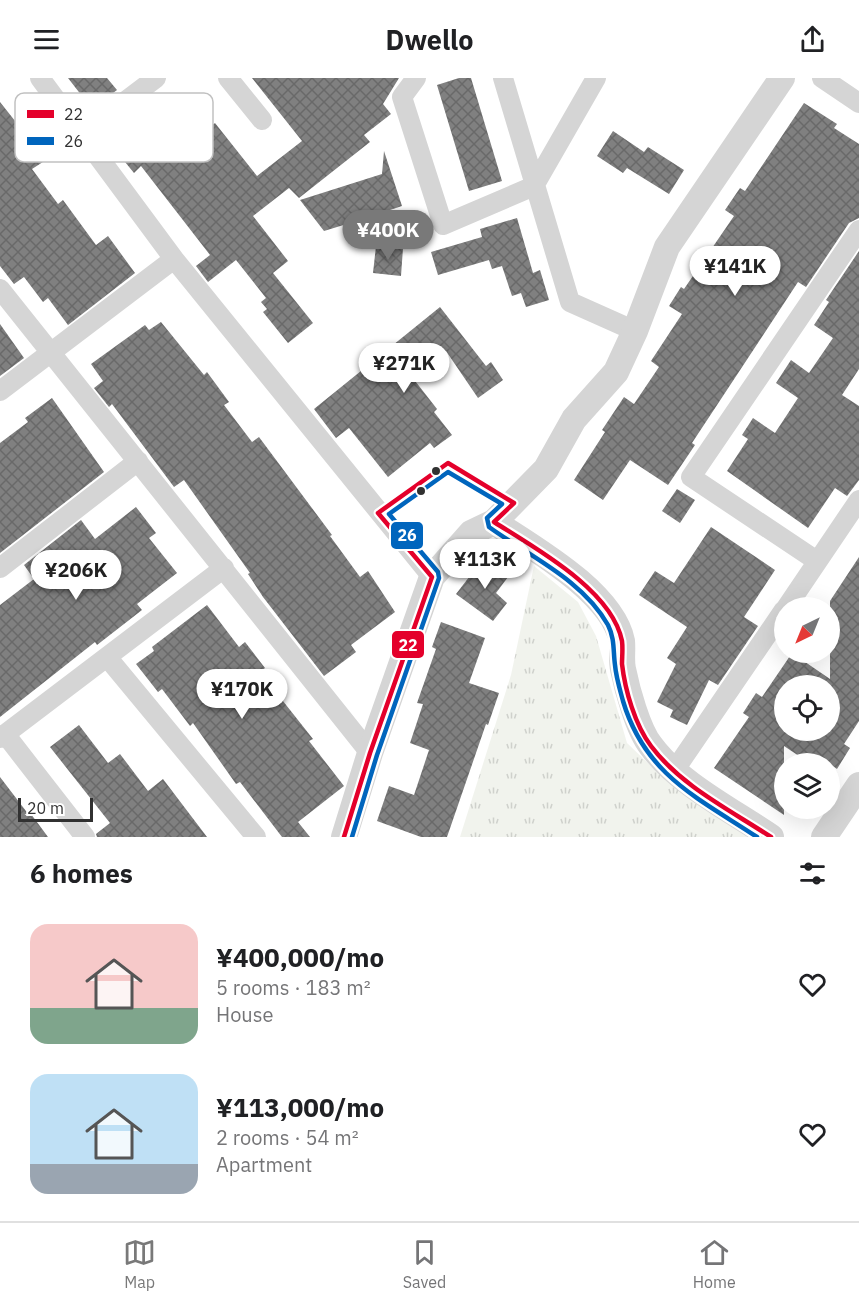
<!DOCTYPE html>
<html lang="en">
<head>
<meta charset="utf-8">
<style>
	:root { --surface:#fff; --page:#f6f6f6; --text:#202124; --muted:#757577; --line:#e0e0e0; --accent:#797979 }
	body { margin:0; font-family:"IBM Plex Sans",sans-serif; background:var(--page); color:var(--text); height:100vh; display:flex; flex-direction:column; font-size:22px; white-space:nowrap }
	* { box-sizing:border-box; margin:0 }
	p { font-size:20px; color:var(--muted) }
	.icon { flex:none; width:33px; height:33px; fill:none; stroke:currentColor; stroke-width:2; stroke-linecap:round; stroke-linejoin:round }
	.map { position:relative; height:759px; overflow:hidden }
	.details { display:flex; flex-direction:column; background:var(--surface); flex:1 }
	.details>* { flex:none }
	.needle { width:39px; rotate:223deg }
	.fabs { position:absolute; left:774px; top:519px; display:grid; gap:12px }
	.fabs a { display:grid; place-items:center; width:66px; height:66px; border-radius:50%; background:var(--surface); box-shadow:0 6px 24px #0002; font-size:30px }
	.scale { position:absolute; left:18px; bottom:15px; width:75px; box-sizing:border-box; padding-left:6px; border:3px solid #313131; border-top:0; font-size:16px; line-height:21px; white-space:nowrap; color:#313131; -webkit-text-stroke:4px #fff; paint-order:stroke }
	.price { position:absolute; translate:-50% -51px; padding:0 14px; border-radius:21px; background:#fff; color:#222; font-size:20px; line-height:39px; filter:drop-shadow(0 2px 3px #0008) }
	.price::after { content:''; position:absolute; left:50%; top:36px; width:18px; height:14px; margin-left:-9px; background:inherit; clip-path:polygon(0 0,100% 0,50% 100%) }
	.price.current { background:var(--accent); color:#fff }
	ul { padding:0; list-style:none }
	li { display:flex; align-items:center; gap:18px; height:150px; padding:0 30px }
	li span { display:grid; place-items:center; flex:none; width:168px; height:120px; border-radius:18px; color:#555 }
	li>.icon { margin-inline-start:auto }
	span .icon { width:72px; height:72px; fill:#fffc; stroke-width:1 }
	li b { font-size:26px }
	h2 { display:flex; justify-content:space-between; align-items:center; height:72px; padding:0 30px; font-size:26px }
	header { display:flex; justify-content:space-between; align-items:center; height:78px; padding:0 30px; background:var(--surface); font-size:27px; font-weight:800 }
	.tabs { display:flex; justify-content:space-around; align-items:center; height:84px; border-top:2px solid var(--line); background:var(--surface); font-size:16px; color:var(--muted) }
	.tabs a { display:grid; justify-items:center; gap:3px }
	.tabs .current { color:var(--accent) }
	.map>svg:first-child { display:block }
</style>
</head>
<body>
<header><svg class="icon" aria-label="menu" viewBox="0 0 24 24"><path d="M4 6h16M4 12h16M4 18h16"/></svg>Dwello<svg class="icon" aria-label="share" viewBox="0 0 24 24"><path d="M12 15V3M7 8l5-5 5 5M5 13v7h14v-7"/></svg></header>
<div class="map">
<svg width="859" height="759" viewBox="0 0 859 759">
	<defs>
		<pattern id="park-tufts" width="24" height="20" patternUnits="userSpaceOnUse" patternTransform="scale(1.5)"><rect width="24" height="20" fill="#f1f3ed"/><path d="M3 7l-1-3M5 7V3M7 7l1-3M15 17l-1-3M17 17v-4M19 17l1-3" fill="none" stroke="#cfd1cc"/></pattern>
		<pattern id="building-cross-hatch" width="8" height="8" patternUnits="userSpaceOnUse" patternTransform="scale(1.5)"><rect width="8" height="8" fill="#808080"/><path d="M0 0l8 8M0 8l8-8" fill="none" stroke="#696969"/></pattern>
	</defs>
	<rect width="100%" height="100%" fill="#fff"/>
	<path fill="url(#park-tufts)" d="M534 488 578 524 596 558 627 665 652 689 747 759H460L511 597Z"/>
	<path fill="url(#building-cross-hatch)" fill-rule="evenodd" d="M68 0H107L117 12 92 31Z
		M252 0H399L383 26 391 36 364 57 370 64 299 120 289 110 253 138 288 183 273 195 313 245 288 265 263 234 267 231 261 224 266 220 236 182 208 204 196 188 210 177 141 88 134 95 112 68 134 51 146 67 166 52 182 71 215 45 257 98 302 63Z
		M459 0H471L502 103 469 113 437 7Z
		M0 24 46 82 32 91 58 126 63 122 96 167 108 158 135 195 68 247 48 220 43 224 24 199 14 206 0 188Z
		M804 25 837 46 834 50 859 66V140L849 145 806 209 798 204 692 365 695 367 668 407 630 382 603 422 574 402 605 354 602 352 624 319 634 326 659 289 651 283 682 236 669 228 681 209 684 211 734 138 725 132 740 110 745 113Z
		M613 53 644 74 648 69 684 92 669 116 627 90 623 95 597 78Z
		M384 73 402 128 378 136 379 133 373 138 324 153 300 122 382 96Z
		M517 140 533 195 540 192 549 222 526 229 521 215 512 218 502 188 492 191 489 182 438 197 431 174 482 159 480 151Z
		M376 168 403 170 401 198 373 195Z
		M859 173V291L842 317 859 328V402L847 418 835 410 808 450 727 393 748 361 742 357 753 340 775 355 798 320 776 305 791 282 809 295 833 260 814 247 829 224 826 222Z
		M440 229 486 288 491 284 503 302 478 320 446 273 412 299 437 331 434 334 452 357 434 370 430 365 388 399 349 350 336 360 314 331Z
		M161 244 204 297 207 294 229 324 224 327 252 364 259 359 332 457 330 458 360 499 368 493 395 534 351 567 356 574 324 598 263 519 248 496 250 495 184 402 174 409 112 326 109 329 94 310 103 303 91 286 145 247 149 252Z
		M0 246 24 280 0 298Z
		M52 320 104 394 0 475V365L28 344 25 340Z
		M677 411 695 422 680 445 662 433Z
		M136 429 156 455 149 460 177 495 137 526 142 532 97 567 95 564 0 639V527L34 501 24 487 81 442 95 461Z
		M711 449 775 492 744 539 758 548 718 607 709 602 687 647 670 639 673 632 657 624 676 586 667 580 687 549 639 517 655 493 674 505Z
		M859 479V643L844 666 850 670 837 691 830 686H811L784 668V737L714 690 749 639 743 635 756 615 762 619 792 575 830 601V523ZM784 608H830V652H784Z
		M483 481 508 499 496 515 507 525 493 543 456 516Z
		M207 527 239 569 245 564 265 590 260 594 313 661 309 663 344 708 298 744 310 759H282L240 704 236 706 193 645 190 648 162 611 158 614 136 586 154 573 152 569Z
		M441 544 485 560 469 605 499 615 488 647 486 646 447 759H421L377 743 389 708 414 717 429 672 410 665 423 626 417 625 436 571 432 569Z
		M79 647 108 685 120 676 148 713 163 701 207 759H97L96 756 110 745 50 669Z
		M0 699 29 737 31 736 48 759H0Z"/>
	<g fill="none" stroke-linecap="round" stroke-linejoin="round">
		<path stroke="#d5d5d5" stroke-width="20" d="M40 0 174 181 432 499
			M228 0 262 42
			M416 0 402 19 443 147 534 108 596 0
			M503 0 570 224 635 253
			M822 0 859 25
			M82 56 156 0
			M0 211 370 675
			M0 313 174 181
			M817 483 691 399 859 152
			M0 490 138 383
			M786 530 859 422
			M107 579 256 759
			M5 656 85 759
			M0 660 224 490
			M674 693 784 532"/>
		<path stroke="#d5d5d5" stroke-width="26" d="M494 444C533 470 612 514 622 563 623 572 621 582 623 591 627 611 638 652 651 668 678 705 733 733 771 759
			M344 759 370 675 432 499 471 455 494 444 546 391 574 341 616 294 635 253 667 169 782 0
			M824 759 859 707"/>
		<g stroke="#fff" stroke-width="9">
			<path id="bus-1" d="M344 759 370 675 432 499 378 435 448 385 514 425 494 444C535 470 612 512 622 563 623 571 622 579 622 586 625 612 635 647 651 668 681 708 730 732 771 759"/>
		</g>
		<g stroke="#fff" stroke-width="9">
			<path id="bus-2" d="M352 759 377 677 439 500 438 494 389 436 448 394 502 426 487 440 489 449C529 478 583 502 608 547 615 561 613 573 615 587 616 599 620 612 623 623 645 697 698 720 757 759"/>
		</g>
		<use href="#bus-1" stroke="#e4002b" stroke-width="4.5"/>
		<use href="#bus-2" stroke="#0065bd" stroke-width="4.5"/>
	</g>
	<g fill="#313131" stroke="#fff" stroke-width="2">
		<circle cx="436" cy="393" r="5"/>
		<circle cx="421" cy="413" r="5"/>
	</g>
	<rect x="15" y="15" width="198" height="69" rx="9" fill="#fff" stroke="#c1c1c1" stroke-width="1.5"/>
	<rect x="27" y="32" width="27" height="8" fill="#e4002b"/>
	<rect x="27" y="59" width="27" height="8" fill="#0065bd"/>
	<g font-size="16" fill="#313131">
		<text x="64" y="42">22</text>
		<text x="64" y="69">26</text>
	</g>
	<g stroke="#fff" stroke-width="2">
		<rect x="390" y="443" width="34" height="29" rx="6" fill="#0065bd"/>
		<rect x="391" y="552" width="34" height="29" rx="6" fill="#e4002b"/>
	</g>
	<g font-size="16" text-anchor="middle" font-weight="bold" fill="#fff">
		<text x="407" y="463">26</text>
		<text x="408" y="573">22</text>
	</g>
</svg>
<div class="fabs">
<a><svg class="needle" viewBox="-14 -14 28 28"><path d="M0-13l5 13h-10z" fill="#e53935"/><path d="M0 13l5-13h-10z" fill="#757577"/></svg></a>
<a><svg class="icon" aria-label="locate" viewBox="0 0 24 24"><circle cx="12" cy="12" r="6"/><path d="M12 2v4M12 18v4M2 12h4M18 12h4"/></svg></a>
<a><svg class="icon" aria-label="layers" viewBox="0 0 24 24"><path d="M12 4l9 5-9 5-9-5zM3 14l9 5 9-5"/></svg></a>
</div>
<div class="scale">20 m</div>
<b class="price current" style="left:388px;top:183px">¥400K</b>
<b class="price" style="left:735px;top:219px">¥141K</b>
<b class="price" style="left:404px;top:316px">¥271K</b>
<b class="price" style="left:485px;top:512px">¥113K</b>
<b class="price" style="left:76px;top:523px">¥206K</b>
<b class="price" style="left:242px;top:642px">¥170K</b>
</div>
<section class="details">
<h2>6 homes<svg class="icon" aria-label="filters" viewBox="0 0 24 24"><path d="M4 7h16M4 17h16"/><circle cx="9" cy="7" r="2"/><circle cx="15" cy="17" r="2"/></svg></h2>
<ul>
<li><span style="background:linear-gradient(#f6c9c9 70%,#7fa58c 0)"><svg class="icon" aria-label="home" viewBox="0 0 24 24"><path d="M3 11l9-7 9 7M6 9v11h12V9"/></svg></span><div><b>¥400,000/mo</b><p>5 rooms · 183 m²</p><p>House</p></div><svg class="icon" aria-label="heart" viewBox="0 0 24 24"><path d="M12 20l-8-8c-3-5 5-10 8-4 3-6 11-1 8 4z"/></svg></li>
<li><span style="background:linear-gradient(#bfe0f5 75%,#9aa5b1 0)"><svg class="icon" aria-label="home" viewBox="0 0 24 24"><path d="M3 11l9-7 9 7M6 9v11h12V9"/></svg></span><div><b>¥113,000/mo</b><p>2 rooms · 54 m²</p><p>Apartment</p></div><svg class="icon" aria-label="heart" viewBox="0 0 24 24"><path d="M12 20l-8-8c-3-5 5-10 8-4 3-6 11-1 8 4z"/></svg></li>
</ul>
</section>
<nav class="tabs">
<a class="current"><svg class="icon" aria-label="map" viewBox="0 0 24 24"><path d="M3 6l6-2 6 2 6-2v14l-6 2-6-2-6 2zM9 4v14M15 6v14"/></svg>Map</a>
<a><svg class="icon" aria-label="saved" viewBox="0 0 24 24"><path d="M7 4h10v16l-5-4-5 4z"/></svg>Saved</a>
<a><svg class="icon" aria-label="home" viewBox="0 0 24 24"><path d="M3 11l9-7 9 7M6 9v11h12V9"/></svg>Home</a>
</nav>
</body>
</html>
